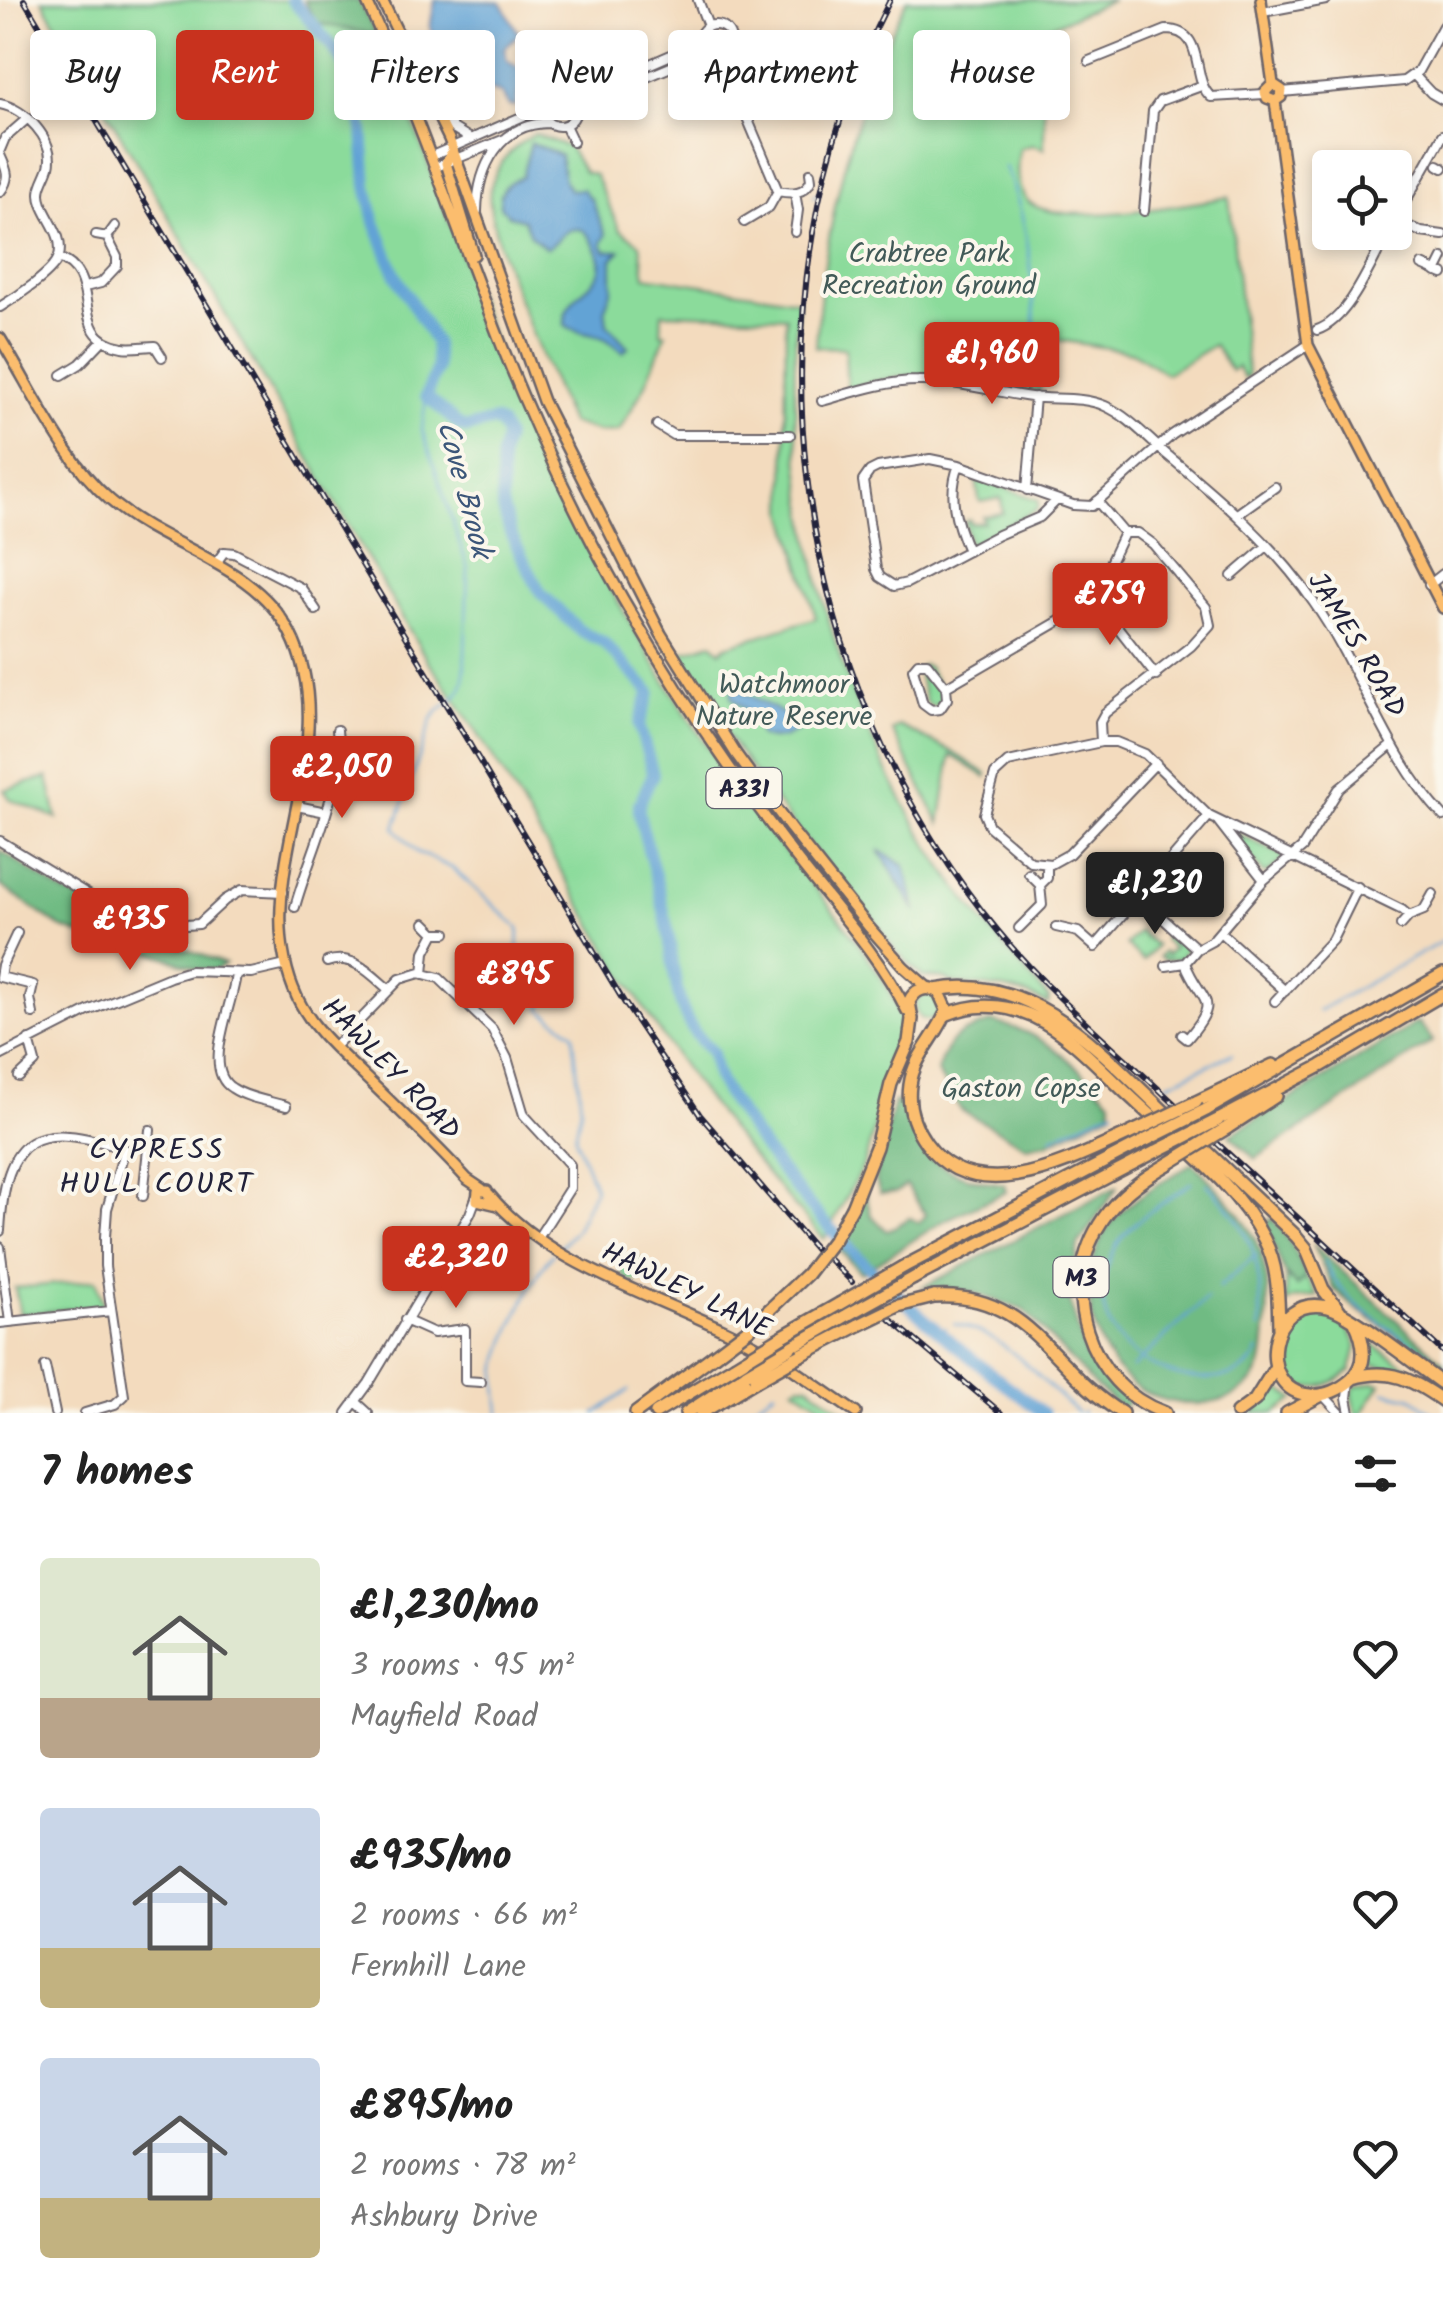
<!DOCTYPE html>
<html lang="en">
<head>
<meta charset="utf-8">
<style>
	:root { --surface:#fff; --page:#f2f2f2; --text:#222; --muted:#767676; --accent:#c8321e }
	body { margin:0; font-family:Kalam,sans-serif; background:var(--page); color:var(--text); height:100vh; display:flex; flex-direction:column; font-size:38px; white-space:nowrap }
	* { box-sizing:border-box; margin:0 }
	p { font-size:32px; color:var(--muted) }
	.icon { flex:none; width:55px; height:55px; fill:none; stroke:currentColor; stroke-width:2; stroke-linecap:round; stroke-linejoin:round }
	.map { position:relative; height:1413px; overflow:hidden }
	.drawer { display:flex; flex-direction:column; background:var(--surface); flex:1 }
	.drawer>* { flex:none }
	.banner { position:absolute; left:30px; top:30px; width:1385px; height:90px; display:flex; gap:20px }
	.tools { position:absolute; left:1312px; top:150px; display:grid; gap:20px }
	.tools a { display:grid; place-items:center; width:100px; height:100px; border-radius:10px; background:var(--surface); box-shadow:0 5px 15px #0003; font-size:50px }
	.price { position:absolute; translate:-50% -85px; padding:0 22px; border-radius:10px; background:var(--accent); color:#fff; font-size:32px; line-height:65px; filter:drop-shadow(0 2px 5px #0008) }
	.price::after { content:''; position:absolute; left:50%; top:60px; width:30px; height:22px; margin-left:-15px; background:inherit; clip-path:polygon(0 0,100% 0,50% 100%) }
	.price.current { background:#222; color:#fff }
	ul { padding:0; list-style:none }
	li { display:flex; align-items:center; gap:30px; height:250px; padding:0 40px }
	li span { display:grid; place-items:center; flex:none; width:280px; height:200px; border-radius:10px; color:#555 }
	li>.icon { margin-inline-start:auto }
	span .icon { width:120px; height:120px; fill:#fffc; stroke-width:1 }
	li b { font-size:42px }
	h2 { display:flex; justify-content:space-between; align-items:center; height:120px; padding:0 40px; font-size:42px }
	.tag { padding:0 35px; border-radius:10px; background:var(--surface); box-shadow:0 5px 15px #0003; font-size:35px; line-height:90px }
	.tag.current { background:var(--accent); color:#fff }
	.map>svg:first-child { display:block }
</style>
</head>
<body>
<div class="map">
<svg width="1443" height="1413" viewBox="0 0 1443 1413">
	<rect width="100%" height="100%" fill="#fbf7ec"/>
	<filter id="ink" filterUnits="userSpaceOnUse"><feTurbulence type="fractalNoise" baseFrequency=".01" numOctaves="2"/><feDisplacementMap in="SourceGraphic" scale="20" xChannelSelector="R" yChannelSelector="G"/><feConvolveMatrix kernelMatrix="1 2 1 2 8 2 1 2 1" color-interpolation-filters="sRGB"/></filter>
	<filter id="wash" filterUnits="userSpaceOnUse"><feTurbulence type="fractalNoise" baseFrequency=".0048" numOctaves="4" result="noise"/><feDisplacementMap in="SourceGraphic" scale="40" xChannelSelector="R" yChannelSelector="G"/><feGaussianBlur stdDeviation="2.25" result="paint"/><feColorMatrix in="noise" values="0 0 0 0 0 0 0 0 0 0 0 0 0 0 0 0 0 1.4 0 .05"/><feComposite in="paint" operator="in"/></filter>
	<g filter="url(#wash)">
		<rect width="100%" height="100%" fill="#f3dbbe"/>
		<path fill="#8bdb9b" stroke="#567e6b" stroke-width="2.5" d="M42 0H296L308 21 377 35C429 152 464 276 515 394 578 541 660 683 754 813 793 865 893 970 903 1028L864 1164 824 1239C751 1160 686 1076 629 985 562 877 503 763 427 660Z
			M907 0H1113L1029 35 1047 72 1063 78 1044 102V149L1033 145 1020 148C1016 165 1015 188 1028 201 1057 229 1188 204 1229 197L1248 376 1244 379 1237 367 1231 371 1214 345 1166 374 1132 352 1040 337V392C975 374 911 366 847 390L845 348 816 347C824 226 852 108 907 0Z
			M535 134 569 147 584 172 595 175 620 230 640 244 645 276 798 300C781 491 828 685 930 848 964 902 1006 950 1049 998L1048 1004 1028 995 1006 989 953 983 943 978 923 977 895 950 874 919 801 835 738 751 675 655 712 643 721 651 726 646 816 618 785 512 786 317 662 313 661 333 666 334 645 386 619 431 599 432 570 423C552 379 484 231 490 192 494 165 513 146 535 134Z
			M976 477 1039 500 1038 509 969 545 965 521 970 520 971 524 984 522 983 517 1003 513 1001 498 981 502 979 500Z
			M923 665 928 667 944 696 938 705 931 706 926 702 917 670Z
			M899 726 951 751 987 774 986 777 951 755 940 823 892 731Z
			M48 777 57 818 11 800 4 790Z
			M1228 829 1283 855 1284 858 1268 873H1263Z
			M1139 931 1156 946 1143 961 1126 945Z
			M1170 931 1187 948 1180 959 1165 960 1159 956 1163 952 1167 955 1173 948 1163 939Z
			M915 1007a13 13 0 1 1 26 0a13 13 0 1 1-26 0Z
			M621 1269a12 12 0 1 1 24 0a12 12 0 1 1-24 0Z
			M1286 1277 1297 1286 1306 1277 1317 1296 1294 1299 1286 1303Z
			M96 1280 104 1306 20 1314 15 1288Z
			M1311 1311C1332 1313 1350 1326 1357 1346L1351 1370C1335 1385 1297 1400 1285 1372 1280 1359 1286 1334 1290 1322Z
			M1372 1344 1415 1372 1369 1364Z
			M1374 1382 1381 1384 1362 1413H1356L1352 1393 1356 1386Z
			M800 1384 809 1385 846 1413H834L794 1387Z
			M1276 1387 1295 1399 1275 1413H1253Z"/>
		<path fill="#70bb83" stroke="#496e5f" stroke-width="2.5" d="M304 0H358L377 35 317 23Z
			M0 850 64 893 110 912 119 923 225 964 215 970 198 969 154 953 91 939 60 927 0 885Z
			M993 1022C1047 1033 1073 1063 1111 1100V1112L1047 1143 1026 1146 961 1110 937 1072C949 1035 957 1034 993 1022Z
			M1418 1022 1433 1041 1255 1159 1230 1135Z
			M894 1102 903 1103C916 1160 948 1178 1004 1184L1006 1192 947 1219 861 1273 837 1248 865 1192 871 1215 887 1231 910 1218 919 1223 926 1215 906 1185 897 1192 880 1194 875 1178Z
			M1193 1163C1247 1219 1275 1246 1266 1328 1265 1340 1265 1354 1261 1366 1245 1413 1170 1413 1133 1385 1102 1360 1088 1323 1090 1285 1091 1265 1096 1244 1108 1227 1128 1199 1165 1181 1193 1163Z
			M1118 1186 1078 1245 1070 1302 1086 1356 1106 1380 1129 1401 1122 1409 1094 1385 1024 1310 975 1293 923 1287Z
			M1271 1218C1289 1236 1297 1253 1306 1277L1297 1286C1279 1273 1276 1245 1265 1225Z
			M1312 1244 1443 1362V1368L1354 1307 1334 1289Z"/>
		<path fill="#62a3d5" stroke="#426288" stroke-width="2.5" d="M435 0 501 2 519 34 504 48 507 61 530 75 518 94 516 106H509L501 93 466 83 458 72 462 43 437 42 430 27Z
			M531 143 560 155 564 180 570 190 582 189 592 201 606 235 602 243 605 251H620L612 259V289L605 308 607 324 628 347 623 352C597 327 587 340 565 325 565 320 565 314 567 310 581 282 619 282 590 238 585 230 580 227 570 230 560 233 557 244 546 248L530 235 524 220 510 216 500 207C499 191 507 181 522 177Z
			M737 688 800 723 802 728C789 736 774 744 759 735L755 718 732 698V689Z
			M879 850 905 866 916 911Z"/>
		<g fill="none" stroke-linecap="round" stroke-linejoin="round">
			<path stroke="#62a3d5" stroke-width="2.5" d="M1005 167C1036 234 1034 314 1037 386
				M813 196 818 195
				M426 396 422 430 468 568 464 681C458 701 443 703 432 719L395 828 417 852 452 868 519 928 518 950 549 990 541 1009 573 1033 581 1107 575 1137 595 1188 575 1231 559 1248
				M1318 1011 1443 941
				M1167 1084 1232 1054
				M1052 1137 1114 1109
				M1191 1183C1167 1201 1129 1221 1115 1248 1054 1367 1238 1413 1258 1351
				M1207 1184C1254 1231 1263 1263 1260 1328
				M1325 1261C1340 1304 1394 1331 1430 1355
				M1219 1287 1256 1255
				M954 1324C1008 1334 1037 1379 1078 1413
				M940 1331 946 1328
				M1132 1368 1207 1298
				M1385 1392 1412 1398 1433 1413
				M500 1413C499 1399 495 1380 498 1366 506 1335 532 1277 553 1254
				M596 1413 629 1390
				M743 1413 775 1391
				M1082 1413 1083 1412"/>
			<path stroke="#62a3d5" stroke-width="12" d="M292 0 330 44 350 73 363 130 367 186 375 222 396 276 435 342 437 368 426 396 460 426 467 428 494 421 501 425 506 437 501 456 502 505 510 533 535 582 541 593 579 630 603 642 650 692 639 725 653 774 639 804V813C647 849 659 885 666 921 677 971 670 1015 712 1052 715 1083 728 1095 744 1120 821 1236 932 1331 1043 1413"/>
		</g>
	</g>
	<g filter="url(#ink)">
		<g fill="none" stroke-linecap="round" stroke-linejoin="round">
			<g stroke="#6b6369" stroke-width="12">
				<path id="minor" d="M698 0 708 26
					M1263 12 1326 0
					M699 41a16 16 0 1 1 32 0a16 16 0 1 1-32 0Z
					M721 56 778 191 769 207 744 222
					M1089 61 1166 30C1207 30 1190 79 1211 97L1265 94
					M1414 75 1431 93 1443 100
					M1282 92 1404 81 1418 71 1443 26
					M542 109a17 17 0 1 1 34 0a17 17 0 1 1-34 0Z
					M572 98 687 48 699 39
					M434 99 453 128 471 139
					M0 104C24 108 56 140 49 167 45 180 36 189 42 204 48 221 64 236 59 256 55 272 15 298 0 307
					M576 111 590 101 704 53
					M565 125 573 142
					M0 150 5 138 28 118
					M0 155C7 170 11 178 0 192
					M432 156 542 108
					M1438 165 1443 168
					M436 167 505 139
					M778 191C792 194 805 194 811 180L810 173
					M795 193 798 210 795 232
					M477 211C478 168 499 123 549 123
					M1144 211 1153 111 1160 101 1201 86
					M1395 220 1443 135
					M1395 220 1421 232 1443 235
					M96 235 107 237 115 226
					M58 258C106 275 65 338 123 347 133 349 145 346 155 346L162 357
					M1422 265 1443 274
					M1436 272 1443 258
					M85 287 101 283 117 266V257L107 237
					M1317 330C1349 320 1372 261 1388 232
					M62 375 80 364 103 340
					M822 401C854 392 885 381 918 381 957 380 993 392 1031 397 1055 400 1082 396 1105 406 1128 416 1146 437 1165 453 1219 498 1274 544 1314 603 1362 671 1385 754 1443 816
					M657 425 673 435H790
					M959 465C947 495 956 523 968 551
					M1027 490 1035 397
					M1057 500 1040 517 998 535 907 583 894 586 880 577 876 569 863 481 870 471 878 467 930 459 959 465 1073 505 1092 506 1172 435 1308 345
					M1097 501 1124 533H1138L1153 544 1206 607 1210 625 1191 646 1105 713 1100 722 1101 742
					M1237 514 1275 487
					M216 563 224 552 234 553 301 588 316 610
					M1232 576 1267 546
					M1429 585 1443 574
					M1094 597 1156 676
					M946 687 927 663H918L913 669 923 704 931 710 940 709 947 699 946 687 1082 608 1094 597 1124 533
					M1156 763 1069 854 1051 864 1031 862 989 826 984 814 995 774 1008 762 1101 742H1116L1145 754 1209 816 1402 910 1409 916
					M297 806 326 812
					M1218 821 1264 880
					M0 841 92 897 172 926 199 924 225 900 242 890 283 892
					M1029 874 1040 885
					M1139 897 1197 949
					M295 907C310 852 344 789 337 730
					M425 923 435 933H446
					M1401 925 1409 916 1424 910 1433 894
					M1056 927 1078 932 1095 947 1209 816
					M1019 928 1042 905 1040 885 1047 878V865
					M1220 932 1285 991
					M327 962C352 953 370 973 388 989
					M1166 966 1185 963
					M236 974C233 1005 201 1069 232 1088 247 1098 269 1101 286 1106
					M423 974 425 952 435 933
					M0 977 33 985 30 998 33 1014
					M0 977 2 965 17 933
					M1275 1001 1332 940 1358 887
					M1182 1035 1187 1039C1223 997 1201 1004 1185 963L1197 949 1212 941 1264 880 1302 848 1339 789 1392 745
					M334 1047 400 979 420 973 439 978 492 1029 507 1058 524 1115 570 1165V1188L538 1238
					M0 1056 88 1011 170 977 190 971 251 973 286 965
					M19 1077 35 1062 29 1040
					M143 1196 150 1130
					M0 1231C5 1134 36 1120 125 1149L107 1209 105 1237V1266L124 1396 115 1404 85 1413
					M0 1247 10 1322
					M405 1320 434 1333 465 1329V1381L481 1382
					M0 1323 111 1311
					M45 1366 55 1413
					M1349 1381 1347 1398 1350 1413
					M1323 1395 1340 1413
					M356 1402 368 1413
					M347 1413 369 1383 470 1214 476 1198"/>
			</g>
			<g stroke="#6b6369" stroke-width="14">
				<path id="major" d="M366 0C418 113 457 231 502 346 537 433 577 519 623 599 672 685 727 768 787 846 828 901 876 949 907 1011
					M382 0 449 139 543 401 661 634 736 754 790 828 868 926 904 967 928 988
					M1261 0 1273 84
					M1273 84 1265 92 1267 98 1275 101
					M1273 84 1282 90 1281 97 1275 101
					M1275 101 1308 345 1443 608
					M453 149 446 163 474 255
					M0 338C33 392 62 458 110 500 166 549 255 563 290 633 349 749 242 880 297 997 311 1027 336 1049 360 1072 396 1107 433 1142 467 1179L482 1189
					M487 1191H478L477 1200 498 1205
					M489 1194C554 1273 677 1300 763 1350
					M780 1360 856 1413"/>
			</g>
			<g stroke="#6b6369" stroke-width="16">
				<path id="highway" d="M935 990C1037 970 1109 1061 1175 1122
					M945 1015C975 1002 1005 1004 1034 1017 1072 1035 1103 1072 1134 1100 1179 1143 1235 1182 1264 1239 1279 1268 1278 1296 1279 1328
					M1196 1102 1273 1065
					M1206 1110 1443 974
					M1218 1120 1321 1066 1443 994
					M1227 1128 1276 1096
					M1196 1141 1296 1236 1306 1248 1323 1289 1340 1311
					M852 1207 876 1147 891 1084 909 1042 912 1019 909 1002C915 989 926 985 939 992L947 1010C937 1037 914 1055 910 1085 907 1106 914 1126 926 1143 977 1214 1077 1157 1137 1130
					M903 1267 1146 1140
					M914 1278 1157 1151
					M934 1297C1031 1291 1051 1371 1122 1413
					M1355 1322C1364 1341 1369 1363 1352 1379 1341 1389 1325 1397 1310 1395 1254 1391 1267 1292 1328 1307 1351 1313 1419 1367 1443 1384
					M750 1328 807 1274
					M778 1339 839 1304
					M790 1348 849 1314
					M801 1355 859 1325
					M1353 1378C1390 1367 1413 1380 1443 1401
					M636 1413 713 1356
					M656 1413 734 1366
					M686 1413 746 1374
					M701 1413 755 1381
					M1165 1413C1087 1386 1056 1287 1103 1219 1119 1195 1144 1178 1168 1164
					M1237 1413 1255 1400 1275 1368
					M1287 1413 1320 1396"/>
			</g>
			<use href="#minor" stroke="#fff" stroke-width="8"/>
			<use href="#major" stroke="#fbbd6e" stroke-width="9"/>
			<use href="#highway" stroke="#fbbd6e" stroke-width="11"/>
			<g stroke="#22223b" stroke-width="6">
				<path id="rail" d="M24 0 624 1002 700 1115 816 1250
					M890 0C737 297 787 675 998 931 1047 991 1108 1042 1165 1095 1257 1181 1350 1266 1443 1352
					M827 1257 852 1282
					M890 1319 1001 1413"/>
			</g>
			<use href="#rail" stroke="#fbf7ec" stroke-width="2.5" stroke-dasharray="8" stroke-linecap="butt"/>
			<g stroke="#6b6369" stroke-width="16" stroke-linecap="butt">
				<path id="highway-bridge" d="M1137 1130 1196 1102
					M1146 1140 1206 1110
					M1157 1151 1218 1120
					M1168 1164 1227 1128
					M807 1274 834 1239 852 1207
					M839 1304 903 1267
					M849 1314 914 1278
					M859 1325 898 1306 934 1297
					M713 1356 750 1328
					M734 1366 778 1339
					M746 1374 790 1348
					M755 1381 801 1355"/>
			</g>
			<use href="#highway-bridge" stroke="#fbbd6e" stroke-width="11"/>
		</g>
	</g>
	<g text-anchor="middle" stroke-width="8" stroke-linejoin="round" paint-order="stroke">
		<g fill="#fbf7ec" stroke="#636270" stroke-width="2.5">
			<rect x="706.5" y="768" width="75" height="40" rx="8"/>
			<rect x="1053.5" y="1257" width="55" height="40" rx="8"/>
		</g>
		<g font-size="25" font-weight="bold" fill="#22223b">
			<text x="744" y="797">A331</text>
			<text x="1081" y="1286">M3</text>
		</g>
		<g font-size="28" fill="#425a58" stroke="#fbf7ec">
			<text x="929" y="262">Crabtree Park<tspan x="929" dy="32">Recreation Ground</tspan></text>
			<text x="784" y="693">Watchmoor<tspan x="784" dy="32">Nature Reserve</tspan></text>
			<text x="1021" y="1097">Gaston Copse</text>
		</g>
		<g font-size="28" fill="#22223b" stroke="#fbf7ec">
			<text transform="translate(1358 644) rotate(59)" y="10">JAMES ROAD</text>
			<text transform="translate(392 1068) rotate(46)" y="10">HAWLEY ROAD</text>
			<text transform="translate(687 1289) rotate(26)" y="10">HAWLEY LANE</text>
		</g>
		<g font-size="30" font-style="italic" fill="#3c5679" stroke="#fbf7ec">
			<text transform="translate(465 489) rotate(75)" y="10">Cove Brook</text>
		</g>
		<g font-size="30" letter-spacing="2.5" fill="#22223b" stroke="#fbf7ec">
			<text x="157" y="1159">CYPRESS<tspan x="157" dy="34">HULL COURT</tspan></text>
		</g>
	</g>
</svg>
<div class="tools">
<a><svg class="icon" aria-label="locate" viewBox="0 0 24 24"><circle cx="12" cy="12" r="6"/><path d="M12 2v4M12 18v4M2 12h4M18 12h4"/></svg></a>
</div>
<b class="price" style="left:992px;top:407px">£1,960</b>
<b class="price" style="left:1110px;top:648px">£759</b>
<b class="price" style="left:342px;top:821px">£2,050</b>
<b class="price current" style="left:1155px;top:937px">£1,230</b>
<b class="price" style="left:130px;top:973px">£935</b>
<b class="price" style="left:514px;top:1028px">£895</b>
<b class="price" style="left:456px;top:1311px">£2,320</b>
<div class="banner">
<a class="tag">Buy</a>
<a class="tag current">Rent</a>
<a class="tag">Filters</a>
<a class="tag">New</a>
<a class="tag">Apartment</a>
<a class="tag">House</a>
</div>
</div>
<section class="drawer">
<h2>7 homes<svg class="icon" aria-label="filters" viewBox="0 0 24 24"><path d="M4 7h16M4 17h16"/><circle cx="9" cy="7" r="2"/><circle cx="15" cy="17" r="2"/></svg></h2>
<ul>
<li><span style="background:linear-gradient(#dfe7d0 70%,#b9a48a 0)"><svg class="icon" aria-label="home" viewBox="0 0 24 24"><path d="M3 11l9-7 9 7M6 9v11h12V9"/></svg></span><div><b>£1,230/mo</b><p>3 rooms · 95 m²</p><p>Mayfield Road</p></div><svg class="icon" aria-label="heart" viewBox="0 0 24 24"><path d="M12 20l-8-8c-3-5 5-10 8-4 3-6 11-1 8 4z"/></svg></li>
<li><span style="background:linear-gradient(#c9d6e8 70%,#c2b280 0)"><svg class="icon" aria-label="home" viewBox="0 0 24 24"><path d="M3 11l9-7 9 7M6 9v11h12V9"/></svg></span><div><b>£935/mo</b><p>2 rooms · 66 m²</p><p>Fernhill Lane</p></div><svg class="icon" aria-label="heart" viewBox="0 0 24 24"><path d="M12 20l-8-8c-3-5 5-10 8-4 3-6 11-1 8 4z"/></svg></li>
<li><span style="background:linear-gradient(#c9d6e8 70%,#c2b280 0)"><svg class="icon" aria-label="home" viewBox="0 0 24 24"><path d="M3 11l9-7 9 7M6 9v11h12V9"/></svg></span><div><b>£895/mo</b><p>2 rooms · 78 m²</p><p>Ashbury Drive</p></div><svg class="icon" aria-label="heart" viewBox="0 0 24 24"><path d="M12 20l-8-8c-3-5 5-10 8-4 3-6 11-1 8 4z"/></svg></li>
</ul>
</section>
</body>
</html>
